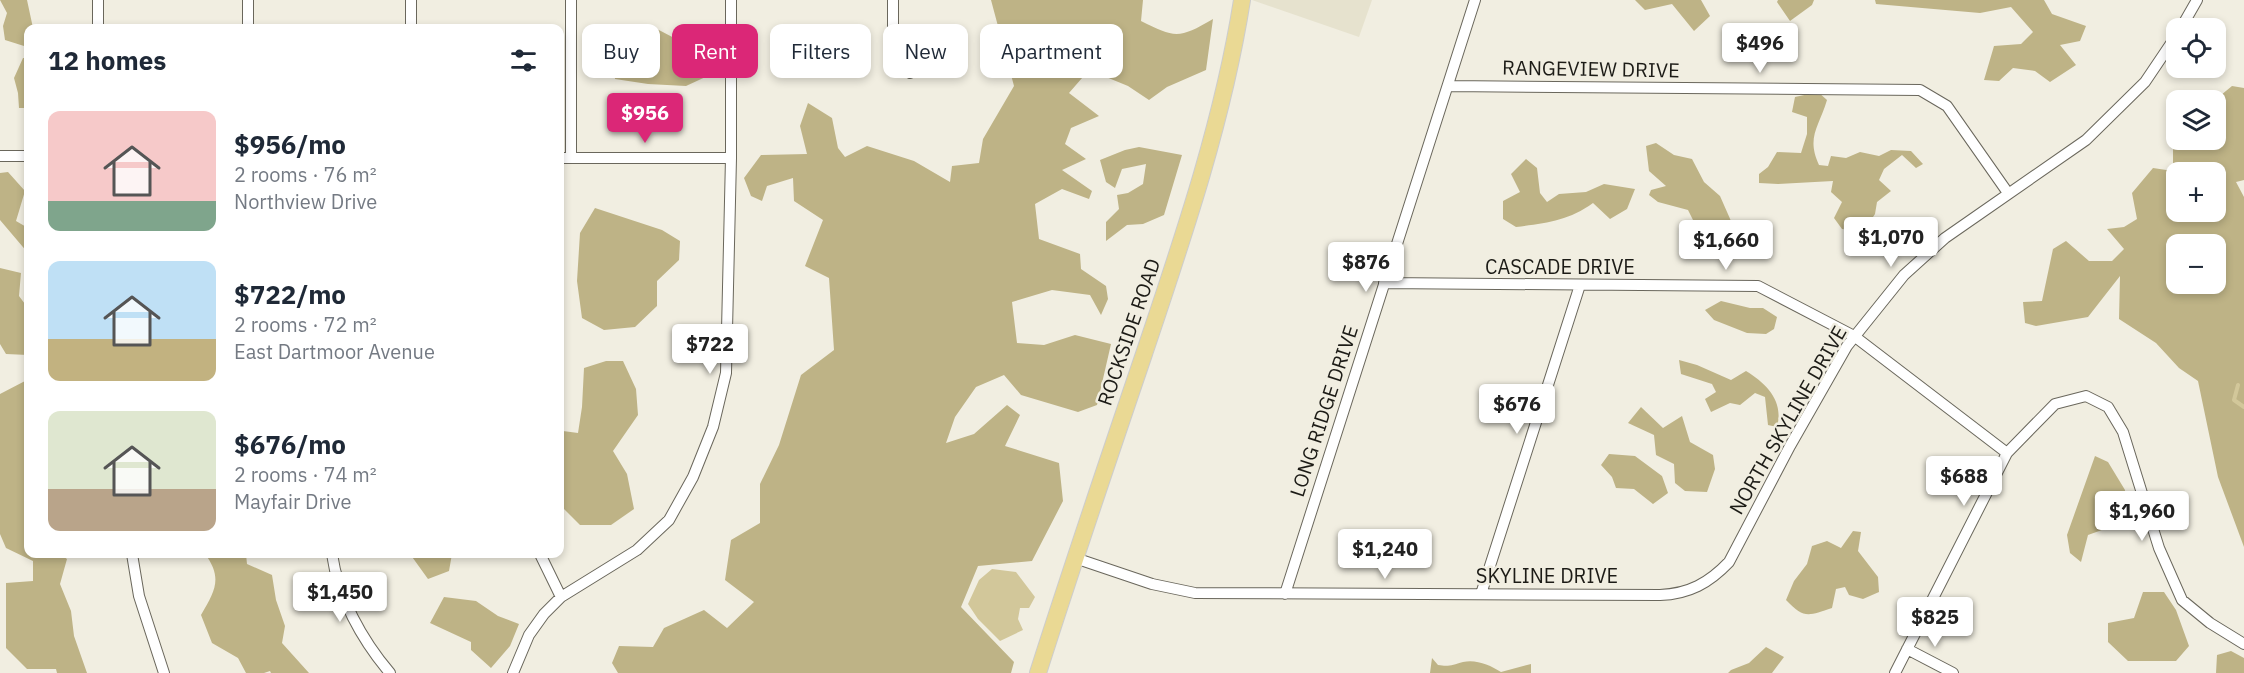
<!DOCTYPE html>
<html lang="en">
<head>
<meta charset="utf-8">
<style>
	:root { --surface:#fff; --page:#f6f6f7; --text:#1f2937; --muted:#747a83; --accent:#db2777 }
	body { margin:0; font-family:"IBM Plex Sans",sans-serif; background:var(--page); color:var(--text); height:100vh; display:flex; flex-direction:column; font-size:22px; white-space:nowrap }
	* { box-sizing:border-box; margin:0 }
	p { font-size:20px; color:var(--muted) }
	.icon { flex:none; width:33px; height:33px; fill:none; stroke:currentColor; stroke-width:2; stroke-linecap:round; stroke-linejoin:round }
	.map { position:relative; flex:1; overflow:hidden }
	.drawer { position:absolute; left:24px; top:24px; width:540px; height:534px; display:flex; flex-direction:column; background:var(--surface); border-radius:12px; box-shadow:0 3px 9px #0003 }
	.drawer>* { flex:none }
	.hud { position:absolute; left:582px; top:24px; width:570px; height:54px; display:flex; gap:12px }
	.controls { position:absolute; left:2166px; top:18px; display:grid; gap:12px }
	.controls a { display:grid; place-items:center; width:60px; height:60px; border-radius:12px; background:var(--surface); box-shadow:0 3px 9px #0003; font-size:30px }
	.price { position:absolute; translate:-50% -51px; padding:0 14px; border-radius:6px; background:#fff; color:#222; font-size:20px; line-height:39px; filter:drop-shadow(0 2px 3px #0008) }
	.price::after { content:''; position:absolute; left:50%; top:36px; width:18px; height:14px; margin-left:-9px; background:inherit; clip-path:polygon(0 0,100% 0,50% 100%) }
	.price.current { background:var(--accent); color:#fff }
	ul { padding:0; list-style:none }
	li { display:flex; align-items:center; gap:18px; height:150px; padding:0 24px }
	li span { display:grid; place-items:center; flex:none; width:168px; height:120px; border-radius:12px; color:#555 }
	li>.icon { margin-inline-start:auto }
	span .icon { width:72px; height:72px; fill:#fffc; stroke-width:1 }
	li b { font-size:26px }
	h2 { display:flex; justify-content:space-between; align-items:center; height:72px; padding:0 24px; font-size:26px }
	.pill { padding:0 21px; border-radius:12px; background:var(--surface); box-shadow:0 3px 9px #0003; font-size:21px; line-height:54px }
	.pill.current { background:var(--accent); color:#fff }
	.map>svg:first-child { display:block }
</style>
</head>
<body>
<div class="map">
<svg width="2244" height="673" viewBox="0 0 2244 673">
	<rect width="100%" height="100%" fill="#f1eee1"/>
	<path fill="#e6e2ce" d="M1252 0H1372L1359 37Z"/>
	<path fill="#beb386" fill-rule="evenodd" d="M0 0H27L33 28H28V40L24 46 5 40 3 26 7 13Z
		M991 0H1143L1141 21C1175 38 1179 39 1213 19L1206 70 1167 87 1149 100 1128 86 1089 70 1069 93 1099 116 1071 128 1065 144 1086 159 1062 170 1092 191 1089 199 1062 189 1035 204 1039 239 1080 254 1081 269 1106 286 1108 299 1101 315 1090 295 1052 290 1012 302 1017 343 1044 345 1075 335 1111 344 1097 405 1078 412 1021 395 1004 375 976 387 955 417 946 443 974 434 1007 405 1020 415 1005 446 1059 463 1063 501 1032 561 978 566 961 607 1014 662 1011 673H618L612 663 619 646 653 647 664 628 704 610 727 628 754 602 725 580 731 540 760 523V484L779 445 801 375 834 350 829 278 805 266 823 220 794 201 793 178 767 186 762 201 751 196 744 178 761 155 807 154 800 126 808 103 832 118 838 148 845 157 867 146 914 161 950 182 952 166 979 163 983 139 1014 86Z
		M1635 0H1701L1710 16 1694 31 1672 4 1645 10Z
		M1778 0H1814L1812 5 1790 21 1777 2Z
		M1875 0H2044L2052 14 2086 26 2080 41 2060 45 2076 65 2050 82 2035 71 2013 68 1999 81 1984 80 1994 46 2021 44 2033 32 2011 7 1980 13 1876 4Z
		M657 29 678 40 714 50 712 74 686 86 648 84 615 79 614 61 640 57Z
		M23 58H28V108H19L18 93 14 78Z
		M2232 86 2244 88V180L2236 182 2244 197V547L2218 477 2198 381 2179 368 2156 343 2119 319 2120 276 2088 317 2036 326 2025 323 2023 302 2042 301 2053 249 2066 241 2089 261H2112L2124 249 2107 229 2124 227 2137 219 2132 193 2153 168 2173 171V141L2176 137V140H2216L2215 100ZM2176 172H2216V212H2176ZM2176 244H2216V284H2176Z
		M1818 92 1827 100C1819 127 1806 137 1819 165L1828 166 1831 156 1846 158 1860 152 1879 156 1891 150 1911 151 1923 164 1916 168 1902 155 1884 169 1879 180 1891 191 1877 202 1875 214 1863 232 1842 229 1834 218 1842 202 1831 192 1833 181 1778 184 1759 183V174L1768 167 1777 152 1801 153 1807 134V117L1792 112 1795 97Z
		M1656 143 1674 155 1692 159 1704 182 1720 196 1731 221 1720 228 1711 225 1710 258H1703L1696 226 1688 210 1658 202 1649 195 1651 190 1666 186 1649 171 1646 146Z
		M1139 147 1182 155 1164 215 1143 224 1127 225 1106 241V222L1119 209 1117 195 1128 193 1143 184 1146 164 1122 169 1115 188 1106 182 1100 160 1125 150Z
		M1526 159 1537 168 1540 193 1547 202 1559 194 1586 192 1604 184 1635 189 1627 209 1610 219 1593 203C1568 221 1546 223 1516 227L1503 219V201L1520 192 1511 174Z
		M8 172 25 191 16 221 28 228V253L0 220V173Z
		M595 208 662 230 680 241 679 260 657 281V306L635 327 604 330 582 318 577 281 580 233Z
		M0 268 21 273 19 296 28 308V355L6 354 0 344Z
		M1721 301 1750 308H1763L1777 317 1774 329 1766 334 1747 333 1714 320 1705 310Z
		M1679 360 1697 365 1731 380 1746 371C1767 384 1784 401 1777 427L1768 425 1765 397 1755 393 1740 405 1730 403 1711 412 1705 399 1716 392 1712 384 1681 374Z
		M606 361H623L636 389 638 415 613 451 627 474 634 509 611 525H580L564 509H560V413L563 431 578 433 582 407 584 368Z
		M25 381 28 387V554H60L67 559 60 584 71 611 74 636 87 673H57L56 669H27L6 648V583L33 581V561L6 548 0 534V394Z
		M1641 407 1663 428 1682 416 1690 442 1713 455 1715 469 1707 492 1685 491 1675 483 1674 464 1656 455 1654 435 1628 423Z
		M1609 454 1635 456 1662 476 1668 493 1653 504 1634 489 1616 488 1612 477 1601 465Z
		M2095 456 2108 462 2125 490 2126 514 2113 526 2088 535 2081 562 2070 553 2067 535Z
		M1853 531 1861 532 1858 551 1878 577 1879 592 1863 599 1849 595 1845 587 1836 589 1832 608C1808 616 1804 619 1786 600L1794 581 1807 564 1812 546 1827 541 1841 548Z
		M205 554H246L247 564 272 575 276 600 285 626 282 643 309 673H271L270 671 264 673H246L238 658 212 643 201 615C215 591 223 578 205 554Z
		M410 554H452L449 571 428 579Z
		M2143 592H2164L2176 610 2189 646 2176 661H2128L2108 642V623L2134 618Z
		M444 597 476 601 498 616 519 624 510 646 491 668 471 650V642L430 623Z
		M1766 647 1784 657 1772 673H1728L1731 670 1749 663Z
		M2231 651 2244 658V673H2216L2217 655Z
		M1432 658 1438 665C1449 667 1452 665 1463 662 1476 659 1490 665 1501 672L1531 664V673H1430Z"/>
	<path fill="#d2c79a" d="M992 569 1016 572 1035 597 1029 608H1020L1018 619 1023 630 1000 641 978 619 968 604 979 580Z"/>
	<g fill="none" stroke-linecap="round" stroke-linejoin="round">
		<path stroke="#d2c79a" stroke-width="4" d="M2238 385 2234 400 2244 407"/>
		<g stroke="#6a675c" stroke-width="12">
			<path id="street" d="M98 0V28
				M248 0V28
				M411 0V28
				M571 0V158
				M893 0V40L910 73
				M2181 28 2197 0
				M1448 86 1920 90 1947 106 2008 193
				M0 156H28
				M560 158H731
				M1384 283 1758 286 1854 336 2007 453
				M132 554 139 596 164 673
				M332 554C338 597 362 640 390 673
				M540 554 561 597
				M1075 558 1152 584 1195 593 1660 595C1689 594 1709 583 1729 562L1790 446 1847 346 1904 275 1945 238 2086 140 2145 82 2176 36
				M1285 594 1475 0
				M1481 594 1580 285
				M1907 649 1953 673
				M513 673 529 635 544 614 561 597 637 550 669 520 693 477 713 427 726 373 731 158V0
				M1895 673 2007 453 2055 404 2086 396 2108 407 2123 432 2159 548 2182 600 2210 623 2244 644"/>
		</g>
		<g stroke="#cdcdcc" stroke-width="18">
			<path id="primary" d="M1038 673C1072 566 1108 460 1144 354 1183 238 1223 121 1242 0"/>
		</g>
		<use href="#street" stroke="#fff" stroke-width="10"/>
		<use href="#primary" stroke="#ead994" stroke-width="16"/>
	</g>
	<g text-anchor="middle" stroke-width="5" stroke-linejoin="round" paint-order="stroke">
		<g font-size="20" fill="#1c1b16" stroke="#f1eee1">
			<text transform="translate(1591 69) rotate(1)" y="7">RANGEVIEW DRIVE</text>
			<text x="1560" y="274">CASCADE DRIVE</text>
			<text transform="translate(1129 332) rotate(-71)" y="7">ROCKSIDE ROAD</text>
			<text transform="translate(1324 411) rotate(-72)" y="7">LONG RIDGE DRIVE</text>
			<text transform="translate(1788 420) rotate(-60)" y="7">NORTH SKYLINE DRIVE</text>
			<text x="1547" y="583">SKYLINE DRIVE</text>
		</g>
	</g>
</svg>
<div class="controls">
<a><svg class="icon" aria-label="locate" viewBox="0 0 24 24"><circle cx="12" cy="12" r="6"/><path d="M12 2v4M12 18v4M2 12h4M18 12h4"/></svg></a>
<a><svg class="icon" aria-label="layers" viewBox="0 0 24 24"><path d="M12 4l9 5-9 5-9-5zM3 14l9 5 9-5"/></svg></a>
<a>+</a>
<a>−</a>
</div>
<b class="price" style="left:1760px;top:74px">$496</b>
<b class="price current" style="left:645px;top:144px">$956</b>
<b class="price" style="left:1891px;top:268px">$1,070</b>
<b class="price" style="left:1726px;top:271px">$1,660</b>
<b class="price" style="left:1366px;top:293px">$876</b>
<b class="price" style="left:710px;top:375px">$722</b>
<b class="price" style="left:1517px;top:435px">$676</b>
<b class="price" style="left:1964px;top:507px">$688</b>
<b class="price" style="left:2142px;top:542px">$1,960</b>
<b class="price" style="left:1385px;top:580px">$1,240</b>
<b class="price" style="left:340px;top:623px">$1,450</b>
<b class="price" style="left:1935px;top:648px">$825</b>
<div class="hud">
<a class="pill">Buy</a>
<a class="pill current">Rent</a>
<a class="pill">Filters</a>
<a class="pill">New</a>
<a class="pill">Apartment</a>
</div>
<section class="drawer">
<h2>12 homes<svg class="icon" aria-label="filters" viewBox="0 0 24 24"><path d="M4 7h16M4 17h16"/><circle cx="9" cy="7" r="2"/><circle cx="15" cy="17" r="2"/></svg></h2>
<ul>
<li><span style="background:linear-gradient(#f6c9c9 75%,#7fa58c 0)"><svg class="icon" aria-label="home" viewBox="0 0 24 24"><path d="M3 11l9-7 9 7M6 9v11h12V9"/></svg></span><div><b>$956/mo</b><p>2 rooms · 76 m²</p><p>Northview Drive</p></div></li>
<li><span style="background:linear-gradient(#bfe0f5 65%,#c2b280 0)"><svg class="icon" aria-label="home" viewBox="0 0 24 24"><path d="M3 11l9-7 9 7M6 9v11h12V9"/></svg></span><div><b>$722/mo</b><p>2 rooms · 72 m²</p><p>East Dartmoor Avenue</p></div></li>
<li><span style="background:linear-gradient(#dfe7d0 65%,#b9a48a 0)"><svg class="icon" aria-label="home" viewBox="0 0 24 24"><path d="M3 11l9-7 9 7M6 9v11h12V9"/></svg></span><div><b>$676/mo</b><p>2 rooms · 74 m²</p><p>Mayfair Drive</p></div></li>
</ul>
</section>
</div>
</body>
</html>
